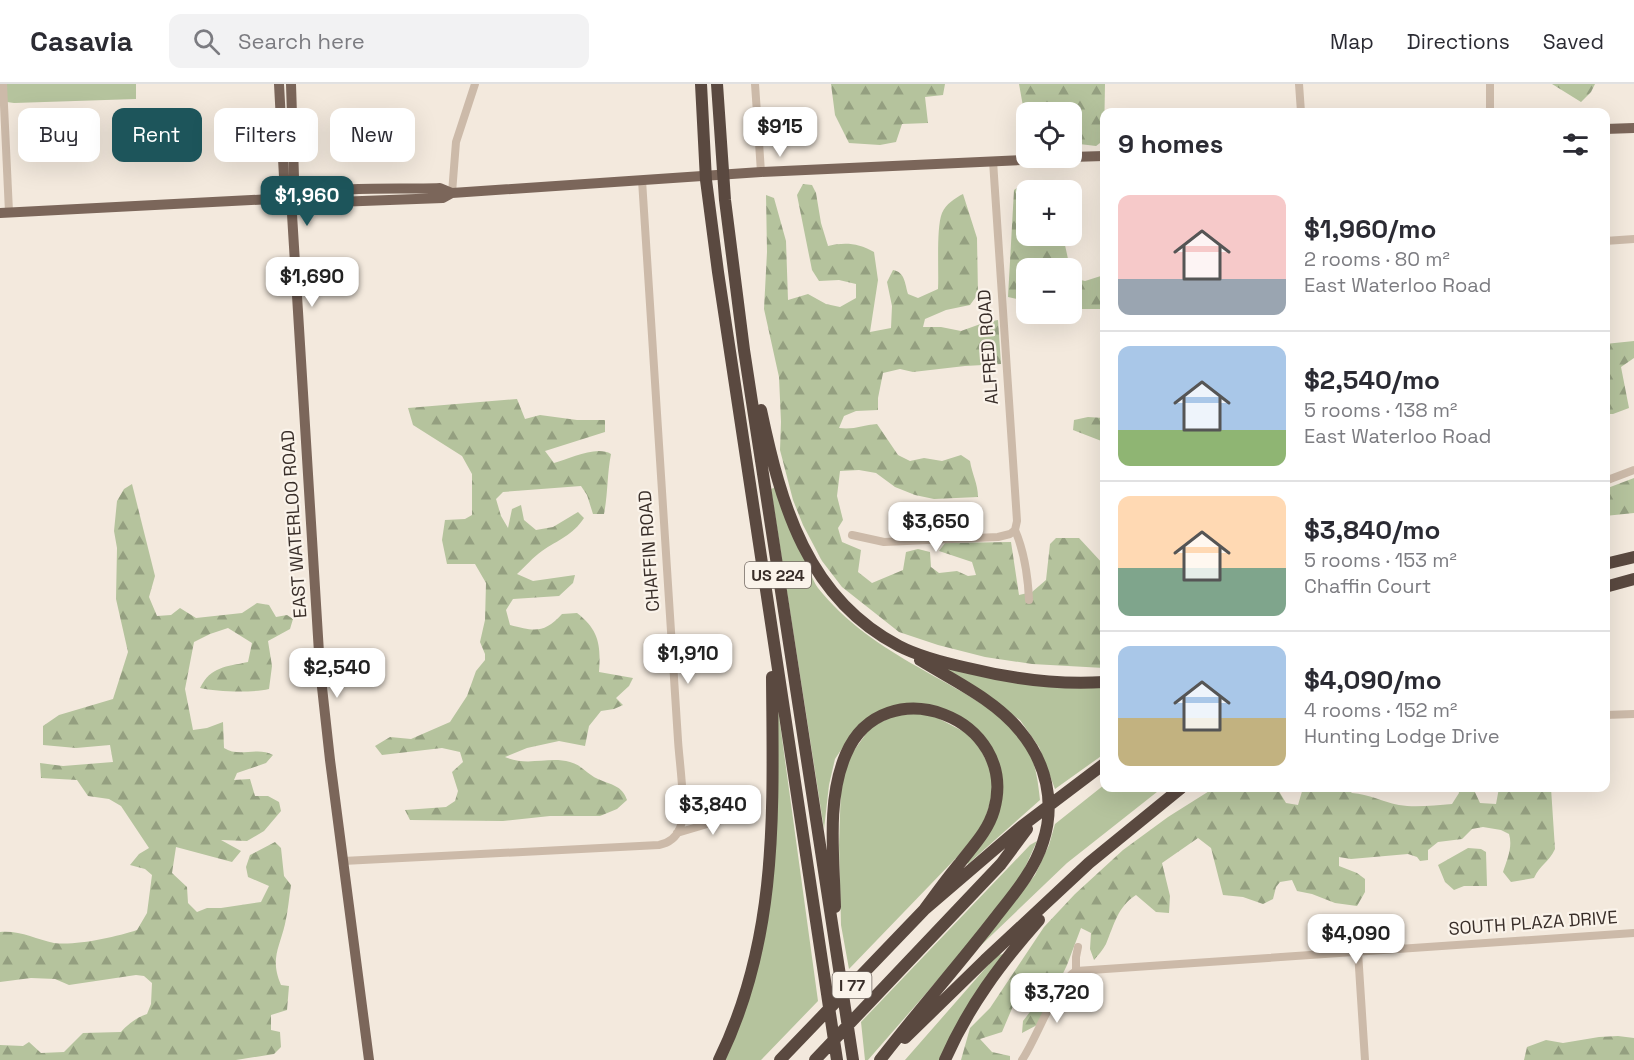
<!DOCTYPE html>
<html lang="en">
<head>
<meta charset="utf-8">
<style>
	:root { --surface:#fff; --page:#f2f2f3; --text:#2b2b33; --muted:#7c7c81; --line:#e1e1e2; --accent:#1d555b }
	body { margin:0; font-family:"Space Grotesk",sans-serif; background:var(--page); color:var(--text); height:100vh; display:flex; flex-direction:column; font-size:22px; white-space:nowrap }
	* { box-sizing:border-box; margin:0 }
	p { font-size:20px; color:var(--muted) }
	.icon { flex:none; width:33px; height:33px; fill:none; stroke:currentColor; stroke-width:2; stroke-linecap:round; stroke-linejoin:round }
	.map { position:relative; flex:1; overflow:hidden }
	.side { position:absolute; left:1100px; top:24px; width:510px; height:684px; display:flex; flex-direction:column; background:var(--surface); border-radius:12px; box-shadow:0 6px 24px #0002 }
	.side>* { flex:none }
	.top-card { position:absolute; left:18px; top:24px; width:570px; height:54px; display:flex; gap:12px }
	.controls { position:absolute; left:1016px; top:18px; display:grid; gap:12px }
	.controls a { display:grid; place-items:center; width:66px; height:66px; border-radius:12px; background:var(--surface); box-shadow:0 6px 24px #0002; font-size:30px }
	.price { position:absolute; translate:-50% -51px; padding:0 14px; border-radius:12px; background:#fff; color:#222; font-size:20px; line-height:39px; filter:drop-shadow(0 2px 3px #0008) }
	.price::after { content:''; position:absolute; left:50%; top:36px; width:18px; height:14px; margin-left:-9px; background:inherit; clip-path:polygon(0 0,100% 0,50% 100%) }
	.price.selected { background:var(--accent); color:#fff }
	ul { padding:0; list-style:none }
	li { display:flex; align-items:center; gap:18px; height:150px; padding:0 18px }
	li+li { border-top:2px solid var(--line) }
	li span { display:grid; place-items:center; flex:none; width:168px; height:120px; border-radius:12px; color:#555 }
	li>.icon { margin-inline-start:auto }
	span .icon { width:72px; height:72px; fill:#fffc; stroke-width:1 }
	li b { font-size:26px }
	h2 { display:flex; justify-content:space-between; align-items:center; height:72px; padding:0 18px; font-size:26px }
	.pill { padding:0 21px; border-radius:12px; background:var(--surface); box-shadow:0 6px 24px #0002; font-size:21px; line-height:54px }
	.pill.selected { background:var(--accent); color:#fff }
	header { display:flex; align-items:center; gap:36px; box-sizing:border-box; height:84px; padding:0 30px; background:var(--surface); border-bottom:2px solid var(--line) }
	header strong { font-size:28px }
	nav { display:flex; gap:33px; margin-inline-start:auto; font-size:21px }
	.search { width:420px; height:54px; background:var(--page); display:flex; align-items:center; gap:15px; box-sizing:border-box; padding:0 21px; border-radius:12px; color:var(--muted); font-size:22px }
	.map>svg:first-child { display:block }
</style>
</head>
<body>
<header>
<strong>Casavia</strong>
<div class="search"><svg class="icon" aria-label="search" viewBox="0 0 24 24"><circle cx="10" cy="10" r="6"/><path d="M15 15l6 6"/></svg>Search here</div>
<nav><a>Map</a><a>Directions</a><a>Saved</a></nav>
</header>
<div class="map">
<svg width="1634" height="976" viewBox="0 0 1634 976">
	<defs>
		<pattern id="forest-firs" width="22" height="20" patternUnits="userSpaceOnUse" patternTransform="scale(1.5)"><rect width="22" height="20" fill="#b5c39d"/><path d="M5 1l3.5 6h-7zM16 11l3.5 6h-7z" fill="#949f80"/></pattern>
	</defs>
	<rect width="100%" height="100%" fill="#f3e9dd"/>
	<path fill="#b5c39d" d="M6 0H136V15L14 19 7 18Z
		M776 403C786 427 796 451 806 475 809 484 812 496 818 504 844 537 882 563 918 583 951 603 1008 628 1027 663 1036 680 1038 698 1040 716L968 780 966 777 1000 718 981 652 960 632 939 624 903 622 860 642 847 657 835 675 829 701 824 745 771 405Z
		M941 582 1104 603V670L1055 705 1039 663 1020 636Z
		M778 625 818 917 761 976H724L755 890Z
		M928 629 974 653 991 686 992 711 983 743 957 773 849 885 841 841 839 761 841 702 847 676 871 643 896 631Z
		M1104 701V704H1162L1067 779 973 869 1035 791 1049 761 1055 740Z
		M1037 757 1023 788 990 836 868 976H865L861 938 1030 761Z
		M1005 870 944 976H905L997 871Z"/>
	<path fill="url(#forest-firs)" d="M831 0H945L943 11 925 13 928 39 902 40 896 58 880 61 849 59 835 31Z
		M1019 0H1105L1104 56 1096 62 1071 59V28H1026V39Z
		M1552 0H1595L1591 8 1581 18Z
		M1029 96 1056 106H1026V152H1063L1070 184H1026V217L1008 213 1014 106Z
		M803 100 812 101 816 109 821 139 828 162C845 158 858 159 874 168L878 196 870 248 891 244 892 222 887 198 893 186C905 188 905 200 908 210L918 214 938 205C939 187 936 144 942 129 946 120 955 114 963 110L977 154 978 210 970 221 946 226 925 235 923 243H941L961 247 986 238 998 236 1001 280 965 282 913 288 900 285 883 289 878 314V326L856 327 844 332 839 344C854 346 863 341 877 340L898 371 910 377 924 374 942 377 961 371 970 377C972 390 978 400 978 413L934 415 915 411 895 403 876 389 859 386 840 387 837 412 843 436 838 444 842 458 861 466 858 488 872 499 903 486 906 468 918 465 930 468 931 483 939 489 957 487 968 492 976 491 972 478 939 467 945 459 1011 458 1019 511 1032 508 1046 496 1050 460 1056 454H1079L1104 481V584L1032 580 985 573 938 561 899 548 842 503 822 477 803 441 793 416 780 366 781 338 779 293 764 225 767 168 766 111 774 114 786 157 788 216 808 210 826 220 840 223 856 214V200L839 196 819 197 812 186 797 111Z
		M1104 191V225H1071V192L1072 194 1085 197Z
		M1634 257V274L1621 283 1629 324 1613 330H1605V260Z
		M517 315 525 335 540 331 577 336H605V348L545 367 554 379C570 375 596 361 611 370 607 390 608 410 604 430H593L587 411 581 402 503 408 496 415 501 432 508 444 512 425 521 421 524 436 536 446 553 443 578 428 584 434C573 451 558 456 542 467 533 473 525 483 517 490L533 497 575 491 573 499 559 512 513 515 506 526 510 541C534 547 544 550 562 530L577 529C599 546 601 561 599 588L633 594 629 602 616 614 623 621 614 625 601 627 589 642 585 662 559 657 527 664 505 673C528 683 548 672 570 678 582 681 588 691 598 695 611 701 622 701 627 716L617 725 600 732H550L503 737 410 736 405 726 446 723 455 717 458 707 452 688 463 678 460 668 442 664 382 671 375 662 390 653 411 655 450 638 467 612 476 587 485 576V570L480 558 485 536 486 499 475 480H447L442 456 445 436 465 435 472 431V390L462 372 413 341 408 324Z
		M1088 333 1104 334V358L1073 346 1074 336Z
		M1634 394V429L1605 432V405Z
		M132 400 155 492 149 513 157 532 171 531 180 524 196 534 242 529 257 519 269 521 276 533 287 531 293 535 290 545 268 557 272 582 269 605C252 609 217 608 200 604 211 582 226 583 248 578L252 559 228 544 210 550 194 558 185 605 193 646 207 644 223 638 224 664C239 674 258 662 273 671L266 679 237 689 234 696 250 695 255 712H268L279 718 281 727 264 747 247 757 221 756 241 767 232 778 176 763 172 789 187 803 188 819 197 828 207 824H221L261 818 269 802 248 793 246 783 250 771 275 758 281 764 284 792 291 801C289 814 288 827 285 840 279 865 270 875 281 901L289 902 287 926 271 931V946L280 948 281 963 274 970 236 976H0V961L23 962 29 958 41 969 64 968 83 949 121 948C127 941 137 933 147 930L151 920 152 899 144 892 136 891 69 901 55 895 31 894 0 898V848C19 846 36 855 54 859 75 862 116 853 137 846L147 829 152 791 145 785 130 781 139 770 149 764 121 722 109 715 88 712 77 696 41 694 40 679 63 682 113 678 110 661 76 664 43 661V642L59 631 113 615 128 568 116 515 117 464 114 447 117 417 124 405Z
		M1214 704H1277L1286 719 1298 721 1303 704H1347L1352 709C1369 710 1383 718 1399 721 1416 724 1435 721 1452 720L1459 709 1458 704H1473L1480 719 1496 720 1499 704H1551L1555 765C1549 778 1540 781 1534 794L1511 798 1503 788C1507 776 1513 763 1509 750L1501 746 1483 743 1472 745 1462 755 1438 758 1428 766V776L1420 777 1417 773 1408 770 1351 775 1339 773V782L1357 789 1365 795V808L1357 822 1335 819 1312 810 1297 807 1292 796 1280 798 1276 803 1273 815 1263 820 1243 813 1223 811 1211 764 1198 754 1162 779 1170 812 1169 829 1156 828 1136 811C1118 822 1114 841 1106 860 1103 866 1098 871 1094 876L1090 865 1091 849 1081 844 1067 881 1039 940 1022 949 1023 937 1033 924 1040 901 1035 898 1025 901 1016 915 1002 948 980 955 992 968 1010 972V976H961L970 944 990 924 1044 843 1075 810 1123 766 1168 733Z
		M1468 764 1481 765 1486 768 1487 802H1464L1454 806 1445 798 1438 781Z
		M1618 952 1634 954V976H1524L1527 963 1546 956 1563 959 1599 953Z"/>
	<g fill="none" stroke-linecap="round" stroke-linejoin="round">
		<path stroke="#ccbaa9" stroke-width="8" d="M3 0 9 128
			M755 0 761 88
			M1299 0 1301 28
			M1490 28V0
			M993 77 1017 437 1015 446
			M452 109 456 58 475 0
			M1605 157 1634 155
			M1605 397 1634 386
			M1015 446C1024 467 1028 493 1029 516
			M852 451 884 458 998 453 1010 450 1015 446
			M1605 631 1634 630
			M677 749 741 730
			M343 777 659 761C669 759 676 754 680 744 687 727 679 676 678 656L642 96
			M1358 868 1365 976
			M1076 887V873L1078 863
			M1022 976C1037 954 1056 898 1076 887L1634 849"/>
		<path stroke="#7b665a" stroke-width="10" d="M279 0 284 93 290 113
			M291 0 294 93 291 114 320 585 330 676 369 976
			M1605 45 1634 44
			M1071 73 1104 72
			M291 114C331 101 396 106 440 104L452 109
			M0 129 272 115 291 114 309 119 443 114 452 109 761 88 1067 74"/>
		<path stroke="#5a4940" stroke-width="12" d="M701 0 706 96 718 188 837 976
			M717 0 725 116 744 266 853 976
			M761 326C781 421 807 514 899 562 920 573 945 579 968 584 1013 595 1058 601 1104 598
			M1605 480 1634 473
			M1605 503 1634 495
			M835 823C834 774 826 716 846 670 884 582 1020 634 994 726 988 747 973 762 960 779 947 794 936 810 924 826
			M905 954 985 876 1089 779 1181 704
			M719 976C779 853 773 726 772 593
			M780 976 924 826 1022 742 1104 680
			M815 976 1001 780 1027 745
			M880 976C917 928 958 882 995 834 1013 811 1034 787 1043 758 1056 719 1046 678 1020 647 995 616 954 597 920 576
			M945 976C968 923 1001 879 1039 836"/>
	</g>
	<g text-anchor="middle" stroke-width="4.5" stroke-linejoin="round" paint-order="stroke">
		<g fill="#faf3ea" stroke="#736963" stroke-width="1.5">
			<rect x="745" y="478" width="66" height="26" rx="4.5"/>
			<rect x="832.5" y="888" width="39" height="26" rx="4.5"/>
		</g>
		<g font-size="16" font-weight="bold" fill="#392e29">
			<text x="778" y="497">US 224</text>
			<text x="852" y="907">I 77</text>
		</g>
		<g font-size="18" fill="#392e29" stroke="#faf3ea">
			<text transform="translate(988 263) rotate(-94)" y="6">ALFRED ROAD</text>
			<text transform="translate(294 440) rotate(-94)" y="6">EAST WATERLOO ROAD</text>
			<text transform="translate(649 467) rotate(-94)" y="6">CHAFFIN ROAD</text>
			<text transform="translate(1533 839) rotate(-4)" y="6">SOUTH PLAZA DRIVE</text>
		</g>
	</g>
</svg>
<div class="controls">
<a><svg class="icon" aria-label="locate" viewBox="0 0 24 24"><circle cx="12" cy="12" r="6"/><path d="M12 2v4M12 18v4M2 12h4M18 12h4"/></svg></a>
<a>+</a>
<a>−</a>
</div>
<b class="price" style="left:780px;top:74px">$915</b>
<b class="price selected" style="left:307px;top:143px">$1,960</b>
<b class="price" style="left:312px;top:224px">$1,690</b>
<b class="price" style="left:936px;top:469px">$3,650</b>
<b class="price" style="left:688px;top:601px">$1,910</b>
<b class="price" style="left:337px;top:615px">$2,540</b>
<b class="price" style="left:713px;top:752px">$3,840</b>
<b class="price" style="left:1356px;top:881px">$4,090</b>
<b class="price" style="left:1057px;top:940px">$3,720</b>
<div class="top-card">
<a class="pill">Buy</a>
<a class="pill selected">Rent</a>
<a class="pill">Filters</a>
<a class="pill">New</a>
</div>
<section class="side">
<h2>9 homes<svg class="icon" aria-label="filters" viewBox="0 0 24 24"><path d="M4 7h16M4 17h16"/><circle cx="9" cy="7" r="2"/><circle cx="15" cy="17" r="2"/></svg></h2>
<ul>
<li><span style="background:linear-gradient(#f6c9c9 70%,#9aa5b1 0)"><svg class="icon" aria-label="home" viewBox="0 0 24 24"><path d="M3 11l9-7 9 7M6 9v11h12V9"/></svg></span><div><b>$1,960/mo</b><p>2 rooms · 80 m²</p><p>East Waterloo Road</p></div></li>
<li><span style="background:linear-gradient(#a9c7e8 70%,#8fb573 0)"><svg class="icon" aria-label="home" viewBox="0 0 24 24"><path d="M3 11l9-7 9 7M6 9v11h12V9"/></svg></span><div><b>$2,540/mo</b><p>5 rooms · 138 m²</p><p>East Waterloo Road</p></div></li>
<li><span style="background:linear-gradient(#ffd9b3 60%,#7fa58c 0)"><svg class="icon" aria-label="home" viewBox="0 0 24 24"><path d="M3 11l9-7 9 7M6 9v11h12V9"/></svg></span><div><b>$3,840/mo</b><p>5 rooms · 153 m²</p><p>Chaffin Court</p></div></li>
<li><span style="background:linear-gradient(#a9c7e8 60%,#c2b280 0)"><svg class="icon" aria-label="home" viewBox="0 0 24 24"><path d="M3 11l9-7 9 7M6 9v11h12V9"/></svg></span><div><b>$4,090/mo</b><p>4 rooms · 152 m²</p><p>Hunting Lodge Drive</p></div></li>
</ul>
</section>
</div>
</body>
</html>
